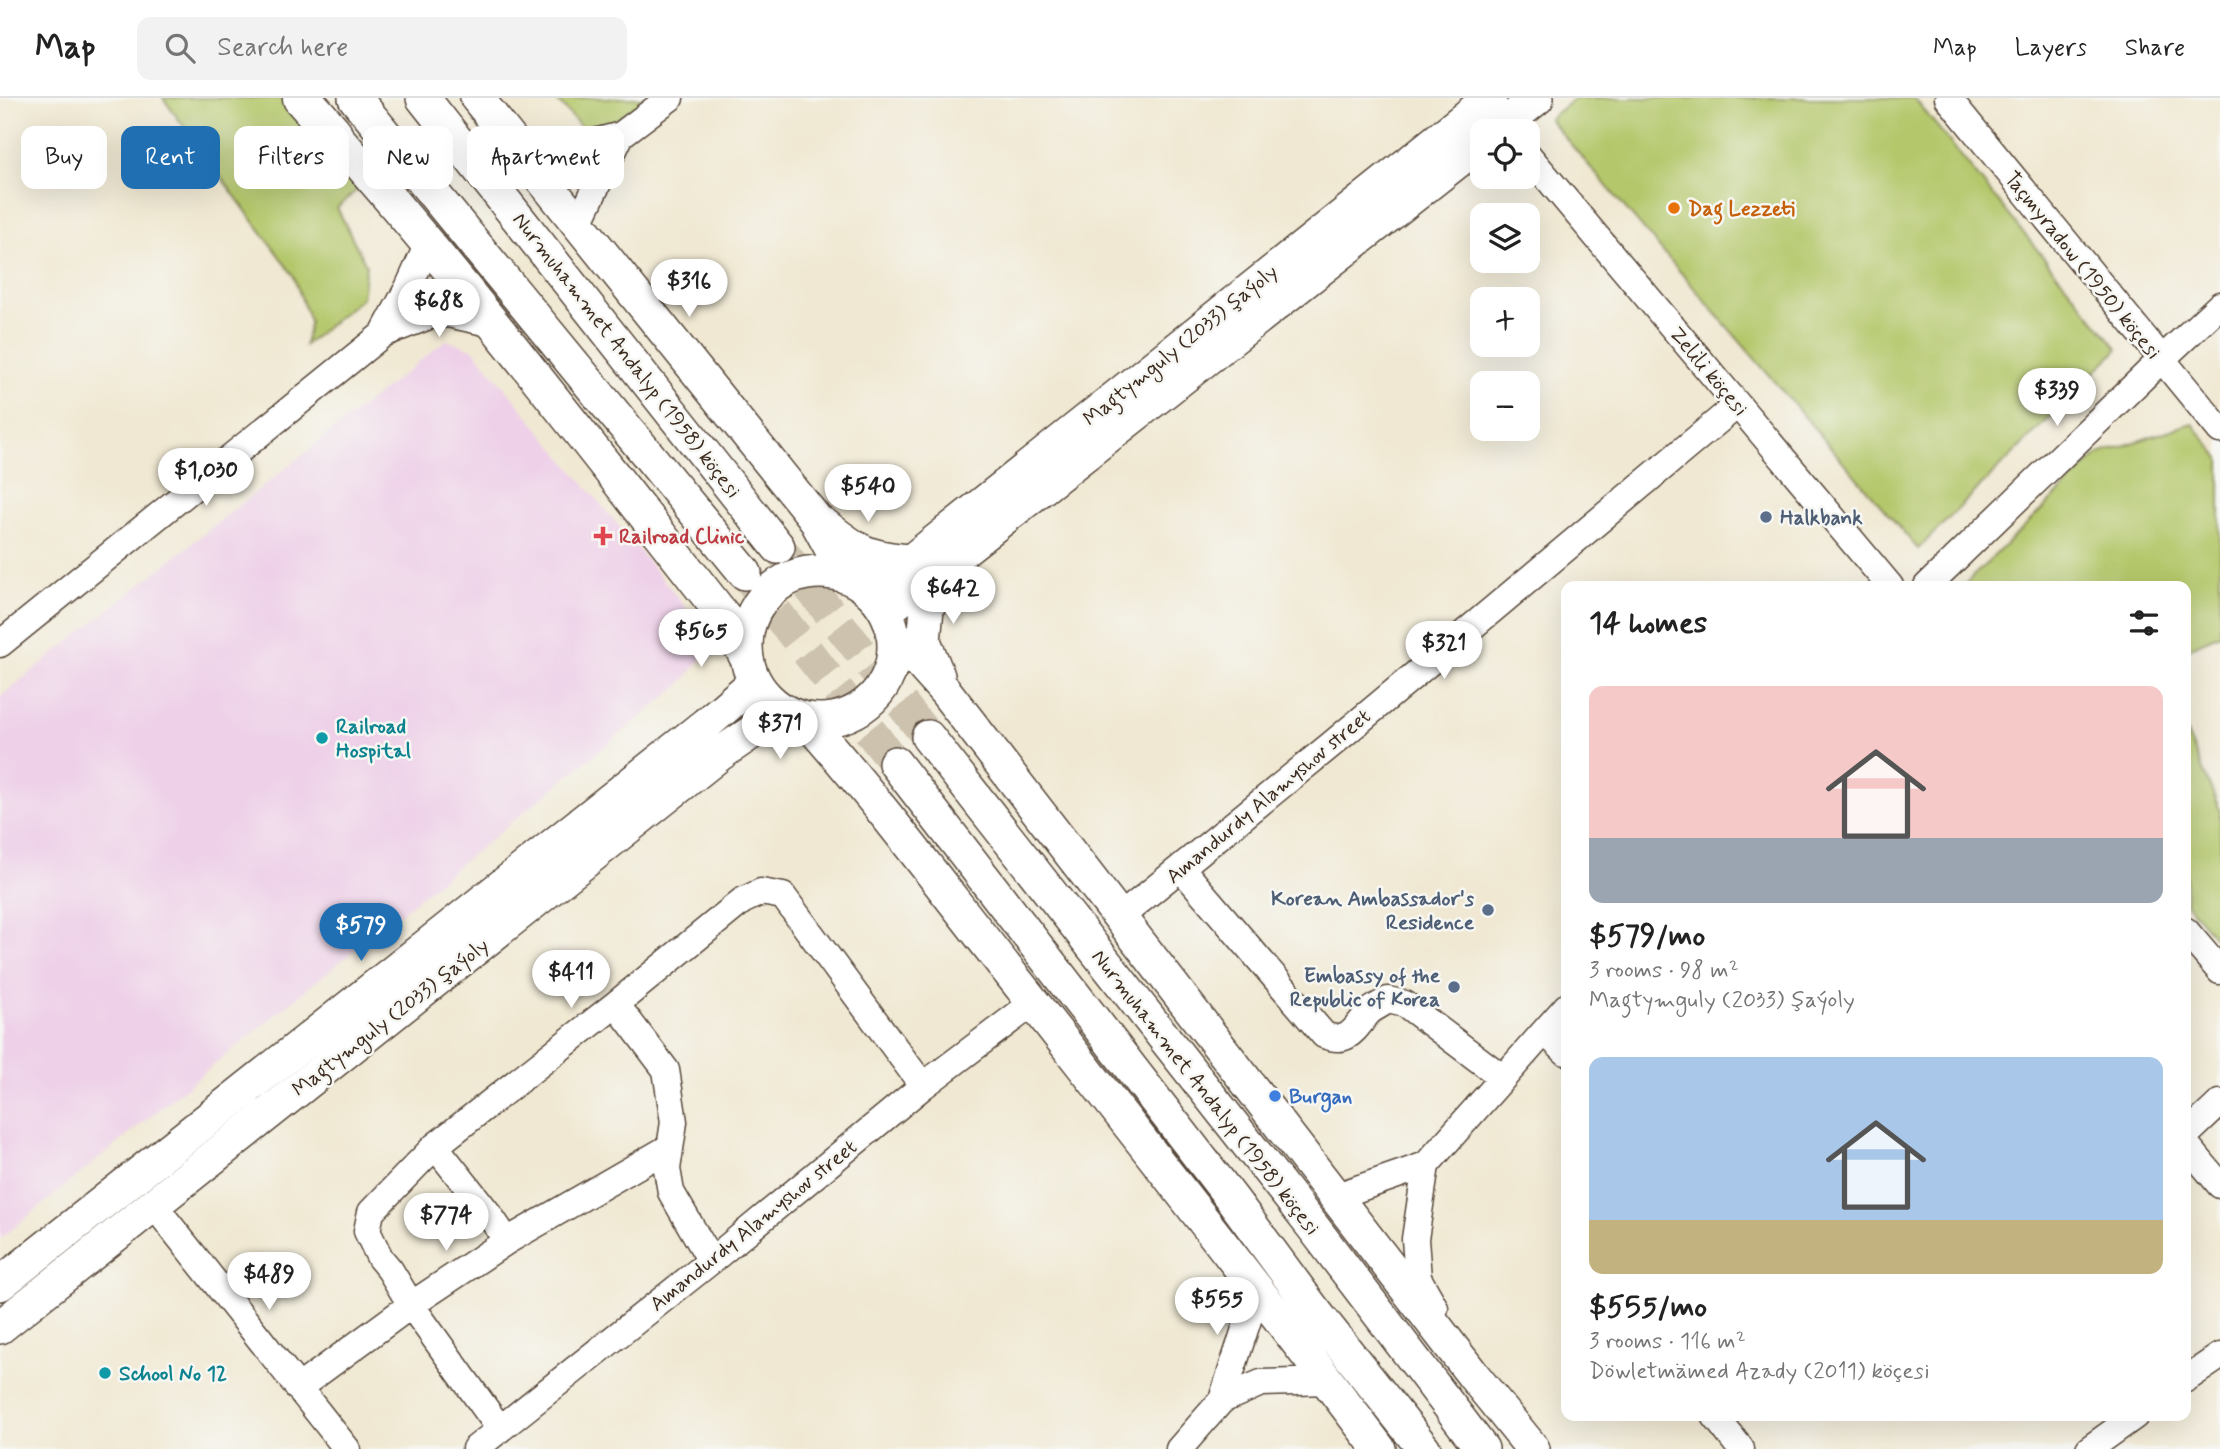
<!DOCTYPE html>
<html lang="en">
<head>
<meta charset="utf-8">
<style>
	:root { --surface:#fff; --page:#f2f2f2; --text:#222; --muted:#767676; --line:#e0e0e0; --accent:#1f6fb2 }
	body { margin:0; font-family:Mynerve,sans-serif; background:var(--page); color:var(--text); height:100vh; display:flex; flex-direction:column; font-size:26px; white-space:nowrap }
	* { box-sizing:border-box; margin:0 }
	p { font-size:23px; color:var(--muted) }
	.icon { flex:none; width:38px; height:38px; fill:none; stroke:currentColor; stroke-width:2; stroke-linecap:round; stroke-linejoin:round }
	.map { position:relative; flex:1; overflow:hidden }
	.details { position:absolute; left:1561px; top:483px; width:630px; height:840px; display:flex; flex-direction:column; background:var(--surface); border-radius:14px; box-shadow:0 7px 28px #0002 }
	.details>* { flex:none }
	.banner { position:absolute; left:21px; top:28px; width:665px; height:63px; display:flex; gap:14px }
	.tools { position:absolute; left:1470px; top:21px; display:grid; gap:14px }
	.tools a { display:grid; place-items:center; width:70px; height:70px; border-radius:14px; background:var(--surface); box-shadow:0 7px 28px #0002; font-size:35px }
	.price { position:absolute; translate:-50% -60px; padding:0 16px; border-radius:24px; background:#fff; color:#222; font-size:23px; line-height:46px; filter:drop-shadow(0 2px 4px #0008) }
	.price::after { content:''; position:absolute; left:50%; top:42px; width:21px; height:16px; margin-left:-10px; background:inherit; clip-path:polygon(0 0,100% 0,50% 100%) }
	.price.active { background:var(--accent); color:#fff }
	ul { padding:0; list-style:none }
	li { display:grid; align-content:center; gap:14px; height:371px; padding:0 28px }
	li span { display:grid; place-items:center; height:217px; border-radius:14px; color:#555 }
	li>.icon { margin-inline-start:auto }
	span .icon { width:126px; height:126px; fill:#fffc; stroke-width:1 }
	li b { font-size:30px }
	h2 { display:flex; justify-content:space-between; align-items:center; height:84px; padding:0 28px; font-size:30px }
	.chip { padding:0 24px; border-radius:14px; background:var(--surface); box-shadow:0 7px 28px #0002; font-size:24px; line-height:63px }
	.chip.active { background:var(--accent); color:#fff }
	header { display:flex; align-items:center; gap:42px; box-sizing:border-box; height:98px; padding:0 35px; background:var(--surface); border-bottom:2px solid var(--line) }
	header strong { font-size:33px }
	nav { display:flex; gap:38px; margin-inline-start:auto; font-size:24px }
	.search { width:490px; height:63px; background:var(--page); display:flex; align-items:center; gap:18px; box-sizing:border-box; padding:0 24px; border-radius:14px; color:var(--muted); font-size:26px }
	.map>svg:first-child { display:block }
</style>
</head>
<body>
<header>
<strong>Map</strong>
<div class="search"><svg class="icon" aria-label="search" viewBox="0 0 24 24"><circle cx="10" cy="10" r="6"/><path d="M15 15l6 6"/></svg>Search here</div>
<nav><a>Map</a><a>Layers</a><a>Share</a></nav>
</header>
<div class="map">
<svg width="2220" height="1351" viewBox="0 0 2220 1351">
	<rect width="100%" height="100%" fill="#f6f6f2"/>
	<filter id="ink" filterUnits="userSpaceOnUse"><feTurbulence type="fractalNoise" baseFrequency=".0143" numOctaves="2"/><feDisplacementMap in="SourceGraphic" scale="14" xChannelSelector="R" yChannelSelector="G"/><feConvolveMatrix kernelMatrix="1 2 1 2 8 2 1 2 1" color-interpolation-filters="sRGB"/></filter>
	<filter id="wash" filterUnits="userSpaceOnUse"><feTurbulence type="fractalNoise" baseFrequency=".00686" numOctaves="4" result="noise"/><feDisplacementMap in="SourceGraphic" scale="28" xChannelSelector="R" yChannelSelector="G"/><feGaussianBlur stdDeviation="1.57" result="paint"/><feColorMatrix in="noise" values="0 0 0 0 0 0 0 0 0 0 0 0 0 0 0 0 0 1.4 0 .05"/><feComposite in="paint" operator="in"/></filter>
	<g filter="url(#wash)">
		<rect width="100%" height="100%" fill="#f0e8d2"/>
		<path fill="#eed0e8" d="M446 242 473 251 701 528 704 557 680 587 0 1141V599Z"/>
		<path fill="#b4c76b" stroke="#787844" stroke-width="2" d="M163 0H282L358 91 337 110 366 167 362 200 305 247 310 224 293 177Z
			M555 0H647L591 40Z
			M1575 0H1914L2118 251 1918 451 1549 21Z
			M2192 325 2220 360V536L2186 551V488H1963L2099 356Z
			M2186 633 2220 712V846L2186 805Z"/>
	</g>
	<g filter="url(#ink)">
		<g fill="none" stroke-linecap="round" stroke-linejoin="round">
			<path stroke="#ccc2ae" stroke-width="33" stroke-dasharray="33 17" stroke-linecap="butt" d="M778 449 928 639
				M745 475 895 665"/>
			<g stroke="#564639" stroke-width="29">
				<path id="minor" d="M1948 0 2220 332
					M1528 57 1890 488
					M527 62 621 37
					M578 127 621 37 670 0
					M383 236 429 218 448 216 494 226
					M1927 488 2161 262 2220 207
					M0 546 383 236 408 190 428 146
					M1181 770 1324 937C1349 947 1354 931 1369 914 1375 909 1382 906 1388 902L1405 906 1503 980
					M1120 819 1332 646 1737 307
					M2186 833 2220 873
					M616 906 666 972 674 1024 667 1071 671 1094 711 1163
					M1545 934 1566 954
					M2186 1037 2220 1005
					M2186 1046 2220 1087
					M435 1048 488 1115 507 1143 670 1049
					M1426 1067 1415 1141 1418 1180 1435 1210
					M1337 1098 1426 1067 1566 909
					M153 1106 347 1351
					M2186 1281 2220 1258
					M298 1290 411 1207 390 1172 380 1160 367 1133 371 1114 434 1049 616 906 742 803 761 794 783 798 923 988
					M1222 1302 1261 1285 1328 1283
					M1715 1318 1741 1351
					M500 1331 411 1207 507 1143
					M475 1351 711 1163 923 988 1033 905
					M1179 1351 1222 1302 1258 1191
					M2089 1351 2135 1318"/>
			</g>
			<g stroke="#564639" stroke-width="36">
				<path id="major" d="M355 0 745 475
					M423 0 778 449
					M477 0 814 419 846 478
					M1496 33 1537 0
					M332 34C470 190 597 357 726 521L746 559
					M823 426C857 453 866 460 911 463
					M746 548a74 74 0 1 1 148 0a74 74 0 1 1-148 0Z
					M868 491 911 463 1490 0
					M886 513 1482 44
					M894 536 945 593 1473 1277 1533 1351
					M938 578 924 543 927 511 946 467
					M805 621C883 708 952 803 1025 894 1144 1046 1263 1197 1379 1351
					M928 639 1313 1129 1482 1351
					M895 665 1232 1101 1313 1211 1424 1351
					M0 1186 706 626 755 584
					M0 1229 720 656 783 613"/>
			</g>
			<g stroke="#564639" stroke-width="41">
				<path id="highway" d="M302 0 332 34"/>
			</g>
			<use href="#minor" stroke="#fff" stroke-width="26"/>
			<use href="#major" stroke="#fff" stroke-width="33"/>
			<use href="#highway" stroke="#fff" stroke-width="38"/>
		</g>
	</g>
	<circle fill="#e8710a" stroke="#f6f6f2" stroke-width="2.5" cx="1674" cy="110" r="7"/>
	<g fill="#5c6f8a" stroke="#f6f6f2" stroke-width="2.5">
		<circle cx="1766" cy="419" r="7"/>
		<circle cx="1488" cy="812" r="7"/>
		<circle cx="1454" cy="889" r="7"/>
	</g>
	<path fill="#e0444e" stroke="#f6f6f2" stroke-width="2.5" d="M599.5 427.5h7v7h7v7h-7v7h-7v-7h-7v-7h7z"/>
	<g fill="#0f9aa8" stroke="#f6f6f2" stroke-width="2.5">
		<circle cx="322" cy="640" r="7"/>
		<circle cx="105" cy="1275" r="7"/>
	</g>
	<circle fill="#3f7fe0" stroke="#f6f6f2" stroke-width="2.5" cx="1275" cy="998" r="7"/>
	<g text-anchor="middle" stroke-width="5" stroke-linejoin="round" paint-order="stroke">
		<g font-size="21" font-weight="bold" fill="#c56008" stroke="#f6f6f2" text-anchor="start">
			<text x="1688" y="117">Dag Lezzeti</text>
		</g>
		<g font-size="21" fill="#3b2a1e" stroke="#f6f6f2">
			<text transform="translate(2083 167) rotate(51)" y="7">Taçmyradow (1950) köçesi</text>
			<text transform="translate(1180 247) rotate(-39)" y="7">Magtymguly (2033) şaýoly</text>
			<text transform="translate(627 257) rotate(52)" y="7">Nurmuhammet Andalyp (1958) köçesi</text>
			<text transform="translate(1709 273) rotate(50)" y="7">Zelili köçesi</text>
			<text transform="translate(1268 698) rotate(-40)" y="7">Amandurdy Alamyshov street</text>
			<text transform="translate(390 919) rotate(-38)" y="7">Magtymguly (2033) şaýoly</text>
			<text transform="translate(1206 994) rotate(52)" y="7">Nurmuhammet Andalyp (1958) köçesi</text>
			<text transform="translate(753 1127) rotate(-39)" y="7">Amandurdy Alamyshov street</text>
		</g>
		<g font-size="21" font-weight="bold" fill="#4e5e75" stroke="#f6f6f2" text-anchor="end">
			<text x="1780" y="426" text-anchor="start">Halkbank</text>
			<text x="1474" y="807">Korean Ambassador's<tspan x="1474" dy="24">Residence</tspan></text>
			<text x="1440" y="884">Embassy of the<tspan x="1440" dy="24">Republic of Korea</tspan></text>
		</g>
		<g font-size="21" font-weight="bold" fill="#be3a42" stroke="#f6f6f2" text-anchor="start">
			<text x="619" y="445">Railroad Clinic</text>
		</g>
		<g font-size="21" font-weight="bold" fill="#0d838f" stroke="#f6f6f2" text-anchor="start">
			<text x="336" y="635">Railroad<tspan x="336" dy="24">Hospital</tspan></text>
			<text x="119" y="1282">School No 12</text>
		</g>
		<g font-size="21" font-weight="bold" fill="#366cbe" stroke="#f6f6f2" text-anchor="start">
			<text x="1289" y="1005">Burgan</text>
		</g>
	</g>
</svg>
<div class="tools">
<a><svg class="icon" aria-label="locate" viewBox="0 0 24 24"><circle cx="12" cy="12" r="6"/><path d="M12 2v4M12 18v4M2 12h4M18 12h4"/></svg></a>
<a><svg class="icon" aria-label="layers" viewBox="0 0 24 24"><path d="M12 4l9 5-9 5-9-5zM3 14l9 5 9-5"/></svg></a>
<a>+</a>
<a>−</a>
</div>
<b class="price" style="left:689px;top:221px">$316</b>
<b class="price" style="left:439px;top:241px">$688</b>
<b class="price" style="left:2057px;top:330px">$339</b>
<b class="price" style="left:206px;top:410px">$1,030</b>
<b class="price" style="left:868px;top:426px">$540</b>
<b class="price" style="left:953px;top:528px">$642</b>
<b class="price" style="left:701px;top:571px">$565</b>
<b class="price" style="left:1444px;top:583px">$321</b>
<b class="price" style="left:780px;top:663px">$371</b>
<b class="price active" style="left:361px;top:865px">$579</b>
<b class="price" style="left:571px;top:912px">$411</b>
<b class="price" style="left:446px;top:1155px">$774</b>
<b class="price" style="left:269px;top:1214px">$489</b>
<b class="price" style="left:1217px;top:1239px">$555</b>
<div class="banner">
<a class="chip">Buy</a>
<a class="chip active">Rent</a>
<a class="chip">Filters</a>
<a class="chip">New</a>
<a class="chip">Apartment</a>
</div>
<section class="details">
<h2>14 homes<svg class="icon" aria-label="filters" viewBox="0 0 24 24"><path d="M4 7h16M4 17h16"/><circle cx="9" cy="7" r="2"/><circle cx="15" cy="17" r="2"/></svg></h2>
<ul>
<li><span style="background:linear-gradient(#f6c9c9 70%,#9aa5b1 0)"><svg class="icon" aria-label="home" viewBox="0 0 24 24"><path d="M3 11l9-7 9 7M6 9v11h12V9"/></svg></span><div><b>$579/mo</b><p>3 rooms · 98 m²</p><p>Magtymguly (2033) şaýoly</p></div></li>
<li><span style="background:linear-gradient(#a9c7e8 75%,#c2b280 0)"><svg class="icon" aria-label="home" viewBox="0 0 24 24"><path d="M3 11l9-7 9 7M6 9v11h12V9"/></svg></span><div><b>$555/mo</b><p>3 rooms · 116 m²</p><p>Döwletmämed Azady (2011) köçesi</p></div></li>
</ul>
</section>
</div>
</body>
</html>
